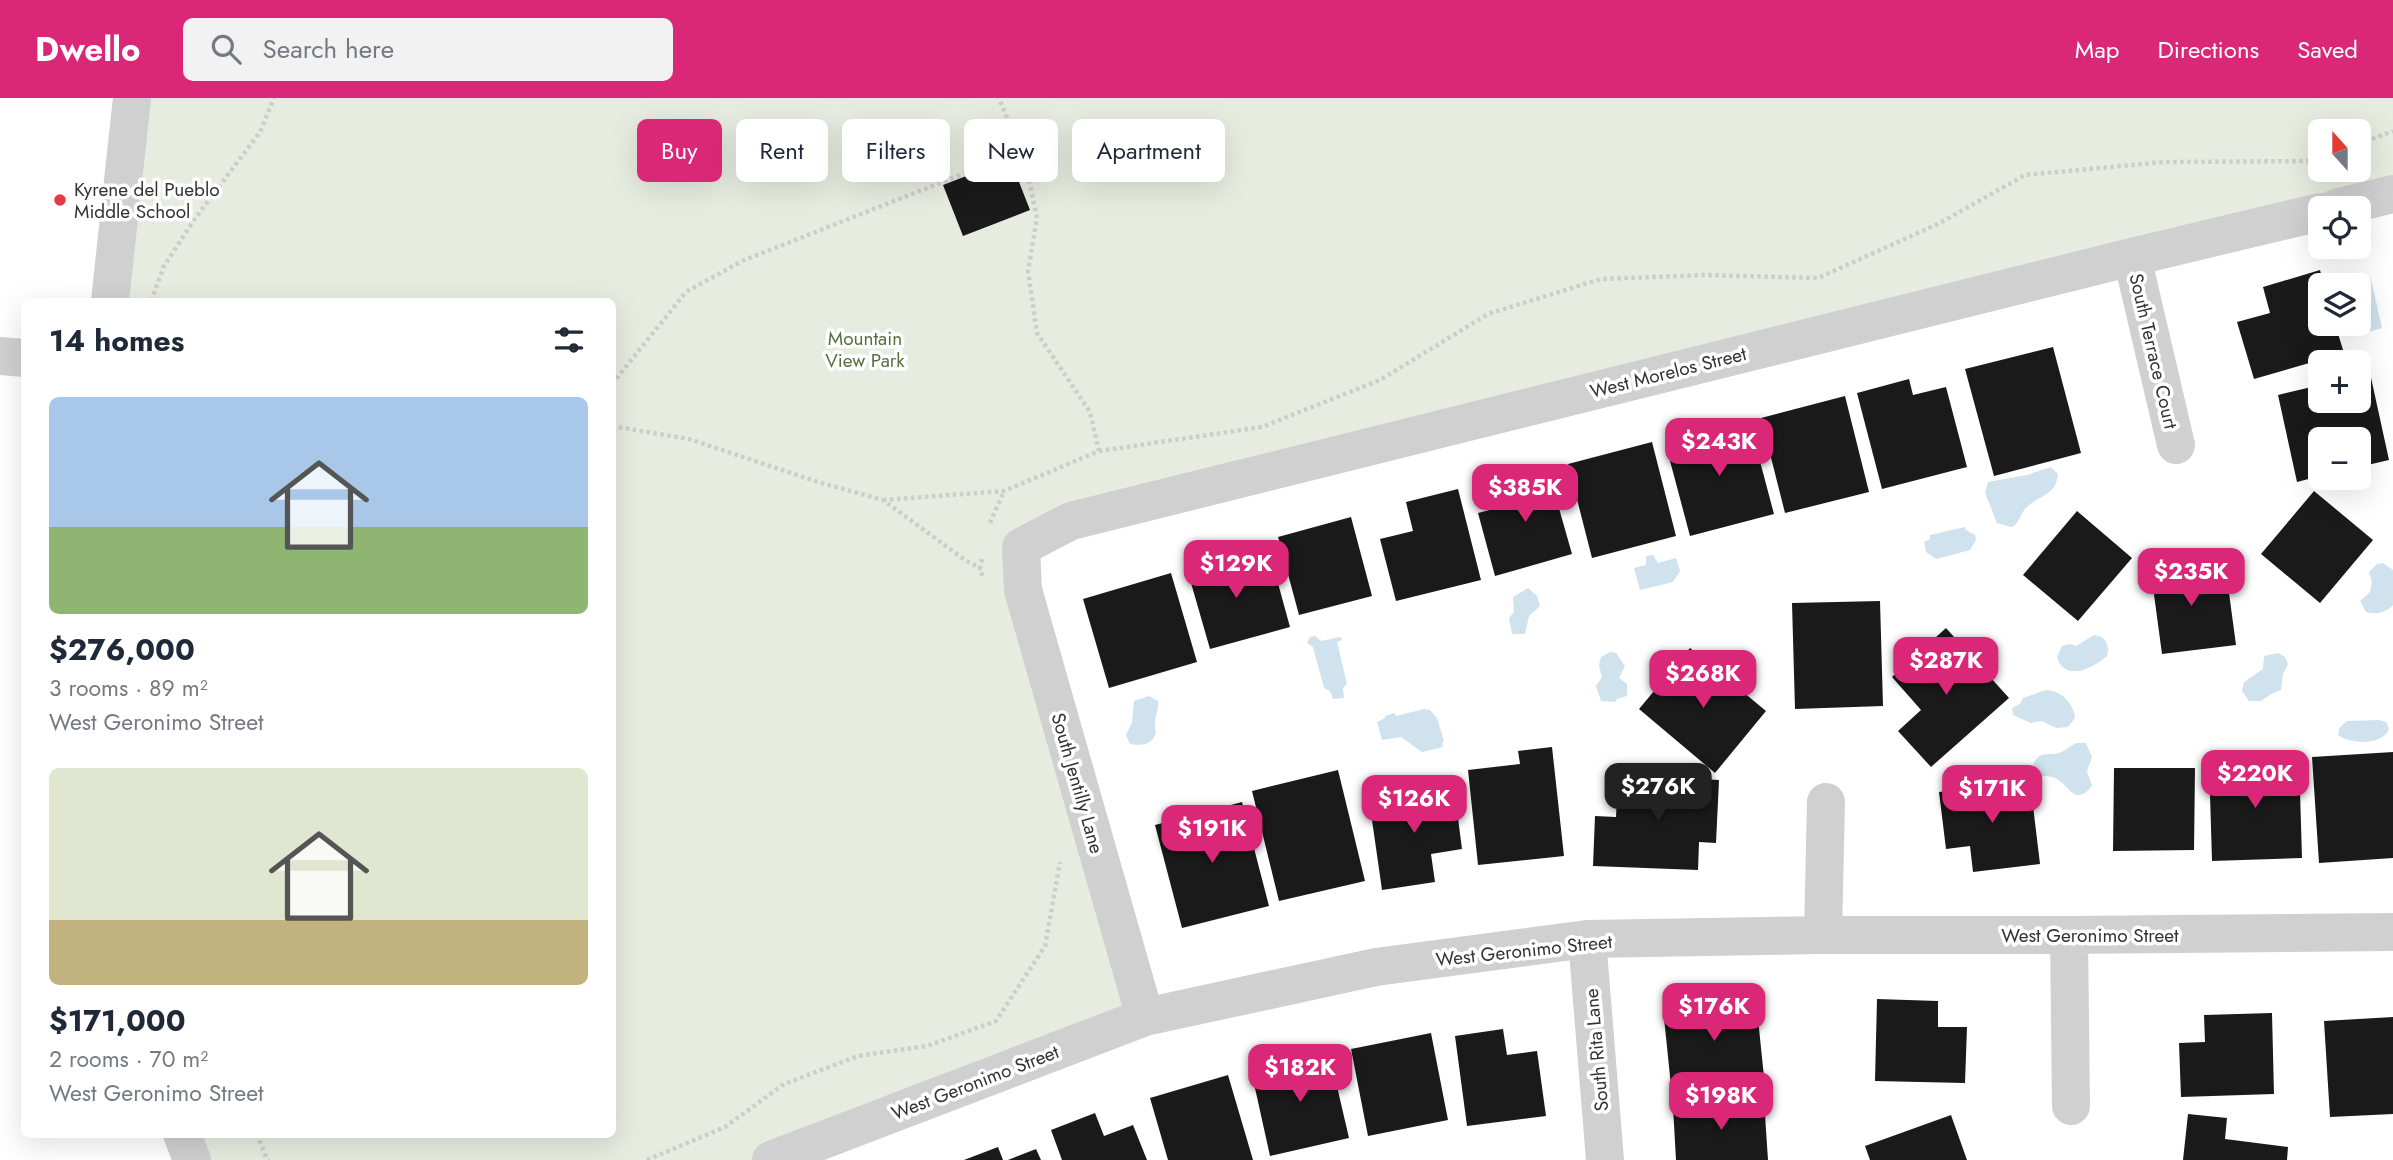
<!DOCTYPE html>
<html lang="en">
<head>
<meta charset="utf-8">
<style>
	:root { --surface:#fff; --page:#f2f2f3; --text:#1f2937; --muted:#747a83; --accent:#db2777 }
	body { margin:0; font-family:Jost,sans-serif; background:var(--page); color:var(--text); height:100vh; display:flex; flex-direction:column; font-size:26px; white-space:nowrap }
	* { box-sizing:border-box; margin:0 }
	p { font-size:23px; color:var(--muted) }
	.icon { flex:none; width:38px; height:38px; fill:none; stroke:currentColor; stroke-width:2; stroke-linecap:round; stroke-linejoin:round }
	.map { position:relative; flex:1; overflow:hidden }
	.side { position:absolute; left:21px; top:200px; width:595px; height:840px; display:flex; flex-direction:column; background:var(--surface); border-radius:10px; box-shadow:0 7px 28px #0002 }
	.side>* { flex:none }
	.top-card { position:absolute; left:637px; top:21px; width:665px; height:63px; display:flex; gap:14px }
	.needle { width:46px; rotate:339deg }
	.tools { position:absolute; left:2308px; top:21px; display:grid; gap:14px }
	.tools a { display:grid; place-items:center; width:63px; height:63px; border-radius:10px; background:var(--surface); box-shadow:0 7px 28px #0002; font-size:35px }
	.price { position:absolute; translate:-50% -60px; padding:0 16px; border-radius:14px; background:var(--accent); color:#fff; font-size:23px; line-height:46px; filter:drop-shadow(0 2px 4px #0008) }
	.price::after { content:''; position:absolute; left:50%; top:42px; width:21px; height:16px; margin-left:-10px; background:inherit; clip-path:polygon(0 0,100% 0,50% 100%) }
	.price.on { background:#222; color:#fff }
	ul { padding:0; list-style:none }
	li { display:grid; align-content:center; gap:14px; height:371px; padding:0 28px }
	li span { display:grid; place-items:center; height:217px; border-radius:10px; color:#555 }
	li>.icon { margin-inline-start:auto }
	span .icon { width:126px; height:126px; fill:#fffc; stroke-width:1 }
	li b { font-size:30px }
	h2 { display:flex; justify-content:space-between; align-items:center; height:84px; padding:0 28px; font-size:30px }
	.tag { padding:0 24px; border-radius:10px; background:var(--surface); box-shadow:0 7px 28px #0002; font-size:24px; line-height:63px }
	.tag.on { background:var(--accent); color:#fff }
	header { display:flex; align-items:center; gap:42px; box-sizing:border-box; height:98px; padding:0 35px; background:var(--accent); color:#fff }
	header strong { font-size:33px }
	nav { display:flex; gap:38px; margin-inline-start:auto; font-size:24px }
	.search { width:490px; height:63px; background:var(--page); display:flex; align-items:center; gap:18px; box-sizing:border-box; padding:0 24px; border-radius:10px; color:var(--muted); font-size:26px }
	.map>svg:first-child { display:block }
</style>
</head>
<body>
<header>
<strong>Dwello</strong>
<div class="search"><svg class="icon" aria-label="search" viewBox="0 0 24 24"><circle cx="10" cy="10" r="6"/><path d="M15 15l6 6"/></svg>Search here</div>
<nav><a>Map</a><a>Directions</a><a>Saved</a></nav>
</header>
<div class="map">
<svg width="2393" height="1062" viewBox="0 0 2393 1062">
	<rect width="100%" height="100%" fill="#fff"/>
	<path fill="#e6ecdf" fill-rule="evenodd" d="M132 0H2393V96L1021 449 1145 919 771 1062H192L182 1036H612V203H110ZM2320 33H2359V72H2320Z"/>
	<path fill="#cfe2ee" d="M2355 179 2357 184 2371 181 2382 230 2357 237 2354 226H2359V187H2345L2343 182Z
		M2051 369 2058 376C2056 398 2039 397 2027 409 2021 414 2020 423 2014 428L2011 429 1997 425 1985 395 1988 384 2027 377Z
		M1965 429 1966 432 1975 437 1976 442 1970 452 1936 461 1926 454 1924 444 1930 441V437Z
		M1653 457 1658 465 1676 460 1680 473 1673 484 1640 492 1634 470 1646 467V458Z
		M2383 465 2393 472V507C2386 515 2375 517 2366 514L2360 503 2370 494 2372 484 2369 474 2377 466Z
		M1528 490 1537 498 1540 508 1529 518 1525 536H1512L1509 520 1514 514 1513 499Z
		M2094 537C2106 538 2110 548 2107 558 2093 570 2065 585 2057 559L2062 548 2070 546 2076 548Z
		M1315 538 1321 543 1341 539 1342 542 1337 544 1347 586 1343 590 1344 600 1333 601 1330 593 1324 590 1313 549 1307 545 1310 539Z
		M1610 554 1616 555 1625 568 1619 580 1627 586V598L1617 601 1615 604 1601 603 1596 588 1602 579 1599 567 1601 559Z
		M2278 555 2285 559 2288 566 2283 576 2281 592 2271 596 2261 603H2249L2242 593 2244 584 2263 571 2264 558Z
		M2046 592C2061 592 2074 606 2075 620L2068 629 2056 630 2042 623 2031 625 2013 617 2012 610 2020 606 2023 600Z
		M1149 598 1158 603C1159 612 1155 617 1155 625 1154 632 1157 630 1155 637 1152 647 1139 648 1130 646L1126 637 1132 624 1134 603Z
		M1424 611 1430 612 1437 620 1444 643 1442 645 1443 649 1422 654 1401 639 1382 642 1377 624 1385 620V618L1394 615 1396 618Z
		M2379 622 2386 624 2389 631C2383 648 2350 646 2338 637L2339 630 2347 623Z
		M2076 645H2086L2092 659 2087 673 2092 688C2074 710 2069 686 2055 680 2043 675 2038 684 2033 667 2039 652 2047 658 2059 655 2066 653 2070 648 2076 645Z"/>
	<path fill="#1a1a1a" d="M1010 61 1030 112 963 138 943 87Z
		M2320 172 2324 187H2320V226H2335L2344 255 2254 281 2237 224 2270 215 2263 189Z
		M2053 249 2081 355 1994 378 1965 271Z
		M2370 275 2389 362 2359 369V341H2320V378L2297 384 2278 297 2320 287V303H2359V278Z
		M1909 281 1913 297 1946 289 1967 369 1882 391 1857 295Z
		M1845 298 1869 394 1785 415 1761 320Z
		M1749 322 1774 416 1690 438 1665 344Z
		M1652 344 1676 438 1592 460 1568 366Z
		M1547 368 1572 456 1495 478 1478 415 1509 407 1502 380Z
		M1458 391 1481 482 1396 503 1380 441 1413 433 1406 404Z
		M2314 393 2373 442 2320 505 2261 456Z
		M2077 413 2132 460 2078 523 2023 477Z
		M1351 419 1372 498 1299 517 1278 439Z
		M1230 451 1237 476 1273 467 1290 529 1210 551 1185 464Z
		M2203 460 2206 483 2227 480 2236 547 2162 556 2150 467Z
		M1171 475 1197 564 1109 590 1083 501Z
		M1880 503 1883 608 1795 611 1792 505Z
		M1946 530 2009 600 1931 669 1898 633 1921 612 1892 579Z
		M1690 550 1766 613 1715 675 1639 611Z
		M1552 649 1564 758 1478 767 1468 672 1520 666 1518 653Z
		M2393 654V760L2319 765 2312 659Z
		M2299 660 2302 760 2212 763 2209 663Z
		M2114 670H2195L2194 752 2113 753Z
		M1338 672 1365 783 1279 803 1252 693Z
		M1618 677 1719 682 1716 745 1699 744 1698 772 1593 768 1595 718 1616 719Z
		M2030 683 2040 766 1973 774 1970 748 1946 751 1939 694Z
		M1454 689 1462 751 1431 756 1435 784 1382 792 1369 701Z
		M1242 704 1269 808 1182 830 1155 727Z
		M1756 901 1764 979 1671 988 1663 910Z
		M1877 901 1938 903V929H1967L1965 985 1875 983Z
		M2272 915 2274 996 2181 999 2179 945 2205 944 2204 917Z
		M2393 919V1016L2330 1019 2324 923Z
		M1503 931 1507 957 1537 953 1546 1018 1467 1028 1455 938Z
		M1431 935 1448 1022 1368 1038 1351 951Z
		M1329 954 1349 1040 1270 1058 1251 972Z
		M1228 977 1253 1062H1168L1150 1000Z
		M1764 1002 1768 1062H1676L1673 1009Z
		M1095 1015 1104 1038 1133 1027 1147 1062H1062L1051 1032Z
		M2188 1016 2227 1020 2225 1041 2288 1049 2287 1062H2183Z
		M1951 1017 1967 1062H1870L1865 1048Z
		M998 1049 1003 1062H964Z
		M1036 1051 1041 1062H1008Z"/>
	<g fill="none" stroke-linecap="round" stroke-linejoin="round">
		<path stroke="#cdcdcd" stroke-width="4.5" stroke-dasharray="3.5 3.5" stroke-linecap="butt" d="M2359 46 2393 33
			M151 203 164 168 194 122 260 34 274 0
			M612 286 686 194 742 163 1021 53
			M612 328 689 341 818 384 883 402 965 462 982 471
			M1099 353 1262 329 1380 282 1488 216 1601 181 1707 177 1818 180 1938 126 2025 77 2164 64 2316 63 2320 61
			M883 402 1004 393 1099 353 1090 314 1037 235 1028 173 1037 120 1025 64 999 0
			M990 425 1004 393
			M982 461 980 470 983 480
			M257 1036 266 1059 269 1062
			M647 1062 725 1029 784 986 858 958 927 948 996 923 1045 848 1060 764"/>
		<path stroke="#d0d0d0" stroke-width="38" d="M2336 110 2393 96
			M2132 159 2176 347
			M1823 837 1826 704
			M2069 837 2071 1008
			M1587 841 1605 1062
			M1145 919 1023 492 1021 449 1071 423 2132 159 2320 114
			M771 1062 1145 919 1376 869 1587 841 1823 837H2069L2393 834"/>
		<path stroke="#d0d0d0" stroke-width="38" d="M110 203 132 0
			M0 258 24 260
			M182 1036 192 1062"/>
	</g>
	<circle fill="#e63946" stroke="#fff" stroke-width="2.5" cx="60" cy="102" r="7"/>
	<g text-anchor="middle" stroke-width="7" stroke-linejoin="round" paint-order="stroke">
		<g font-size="19" fill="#333" stroke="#fff" text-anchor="start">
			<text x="74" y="98">Kyrene del Pueblo<tspan x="74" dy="22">Middle School</tspan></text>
		</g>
		<g font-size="19" fill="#56703f" stroke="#fff">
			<text x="865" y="247">Mountain<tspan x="865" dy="22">View Park</tspan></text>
		</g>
		<g font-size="19" fill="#333" stroke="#fff">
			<text transform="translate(2154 253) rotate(77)" y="7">South Terrace Court</text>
			<text transform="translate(1668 274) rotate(-14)" y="7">West Morelos Street</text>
			<text transform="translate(1078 685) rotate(74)" y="7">South Jentilly Lane</text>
			<text x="2090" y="844">West Geronimo Street</text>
			<text transform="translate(1524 852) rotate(-6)" y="7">West Geronimo Street</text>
			<text transform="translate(1596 952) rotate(-95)" y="7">South Rita Lane</text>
			<text transform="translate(975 984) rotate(-21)" y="7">West Geronimo Street</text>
		</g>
	</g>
</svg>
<div class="tools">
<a><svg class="needle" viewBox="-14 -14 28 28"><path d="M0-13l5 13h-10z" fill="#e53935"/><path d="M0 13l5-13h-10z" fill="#747a83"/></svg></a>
<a><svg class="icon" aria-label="locate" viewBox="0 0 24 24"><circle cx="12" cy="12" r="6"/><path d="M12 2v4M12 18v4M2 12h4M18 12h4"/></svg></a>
<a><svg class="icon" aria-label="layers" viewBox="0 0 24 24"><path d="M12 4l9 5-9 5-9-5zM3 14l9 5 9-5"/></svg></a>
<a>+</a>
<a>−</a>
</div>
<b class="price" style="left:1719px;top:380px">$243K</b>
<b class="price" style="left:1525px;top:426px">$385K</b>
<b class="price" style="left:1236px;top:502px">$129K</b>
<b class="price" style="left:2191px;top:510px">$235K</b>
<b class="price" style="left:1946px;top:599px">$287K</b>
<b class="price" style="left:1703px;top:612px">$268K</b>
<b class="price" style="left:2255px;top:712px">$220K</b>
<b class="price on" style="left:1658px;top:725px">$276K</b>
<b class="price" style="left:1992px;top:727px">$171K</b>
<b class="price" style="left:1414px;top:737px">$126K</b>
<b class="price" style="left:1212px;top:767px">$191K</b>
<b class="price" style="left:1714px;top:945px">$176K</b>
<b class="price" style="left:1300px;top:1006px">$182K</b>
<b class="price" style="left:1721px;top:1034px">$198K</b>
<div class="top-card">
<a class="tag on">Buy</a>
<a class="tag">Rent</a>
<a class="tag">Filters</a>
<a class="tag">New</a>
<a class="tag">Apartment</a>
</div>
<section class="side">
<h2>14 homes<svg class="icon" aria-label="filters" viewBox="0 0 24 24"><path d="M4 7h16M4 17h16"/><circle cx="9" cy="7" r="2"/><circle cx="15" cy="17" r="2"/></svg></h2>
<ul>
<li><span style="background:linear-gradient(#a9c7e8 60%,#8fb573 0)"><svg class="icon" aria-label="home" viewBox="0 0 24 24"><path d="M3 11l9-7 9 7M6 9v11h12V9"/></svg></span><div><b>$276,000</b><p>3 rooms · 89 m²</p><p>West Geronimo Street</p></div></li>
<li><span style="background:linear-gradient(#dfe7d0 70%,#c2b280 0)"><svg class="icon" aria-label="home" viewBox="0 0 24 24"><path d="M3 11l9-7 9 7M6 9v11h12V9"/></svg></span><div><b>$171,000</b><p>2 rooms · 70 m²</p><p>West Geronimo Street</p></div></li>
</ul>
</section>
</div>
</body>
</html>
